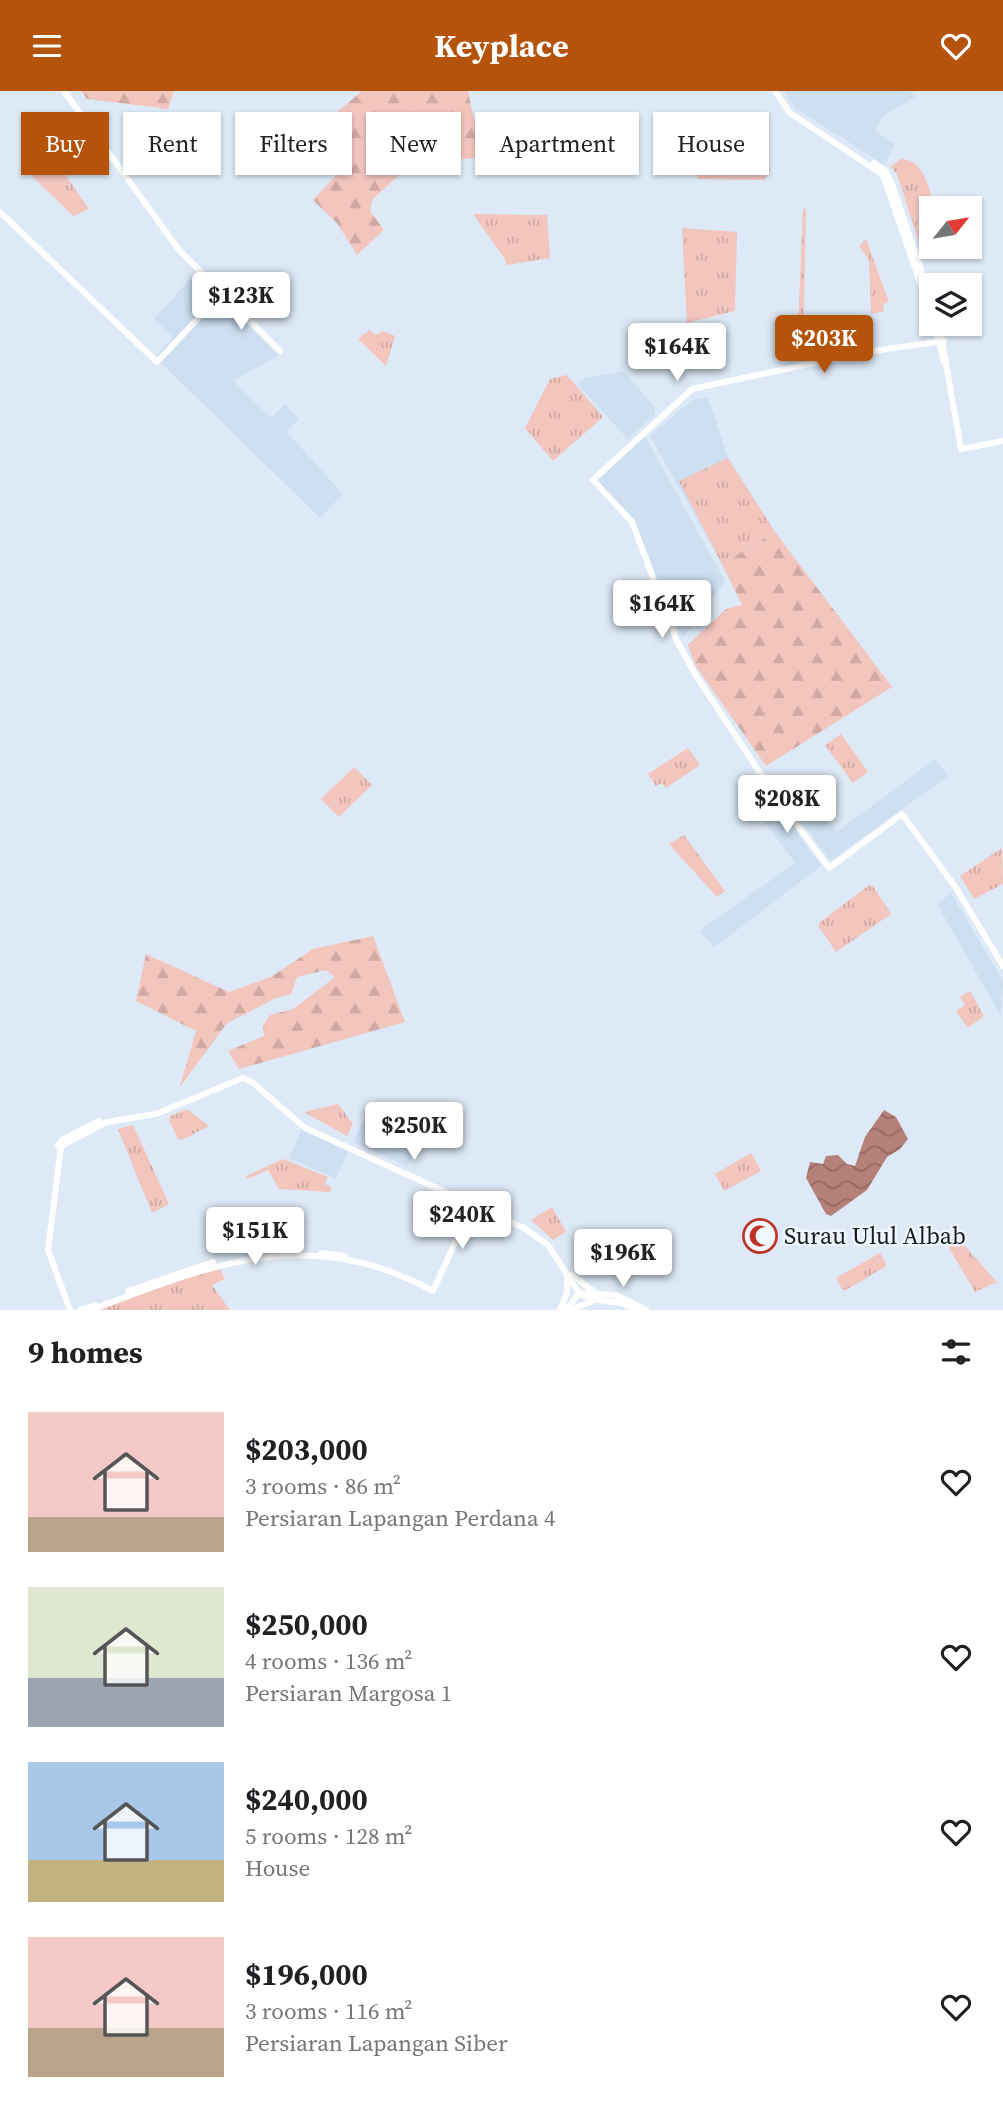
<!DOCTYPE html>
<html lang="en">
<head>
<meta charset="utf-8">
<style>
	:root { --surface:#fff; --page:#f2f2f2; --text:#202124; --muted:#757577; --accent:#b45309 }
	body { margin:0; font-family:"Source Serif 4",serif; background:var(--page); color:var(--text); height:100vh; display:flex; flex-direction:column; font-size:26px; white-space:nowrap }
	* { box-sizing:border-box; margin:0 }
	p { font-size:23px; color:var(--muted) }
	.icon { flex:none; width:38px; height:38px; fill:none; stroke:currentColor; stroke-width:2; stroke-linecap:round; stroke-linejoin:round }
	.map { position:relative; height:1219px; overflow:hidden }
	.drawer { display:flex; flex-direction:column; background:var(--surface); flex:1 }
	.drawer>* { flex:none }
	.top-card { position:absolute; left:21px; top:21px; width:962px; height:63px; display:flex; gap:14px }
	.needle { width:46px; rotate:60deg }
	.fabs { position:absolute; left:919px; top:105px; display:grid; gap:14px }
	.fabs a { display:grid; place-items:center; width:63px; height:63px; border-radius:0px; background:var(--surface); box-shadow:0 2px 5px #0004; font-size:35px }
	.price { position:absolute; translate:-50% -60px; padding:0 16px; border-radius:7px; background:#fff; color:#222; font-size:23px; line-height:46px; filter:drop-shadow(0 2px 4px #0008) }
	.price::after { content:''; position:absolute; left:50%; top:42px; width:21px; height:16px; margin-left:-10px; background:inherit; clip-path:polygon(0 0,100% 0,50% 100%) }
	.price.selected { background:var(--accent); color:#fff }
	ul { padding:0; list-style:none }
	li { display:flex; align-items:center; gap:21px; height:175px; padding:0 28px }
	li span { display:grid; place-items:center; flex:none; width:196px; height:140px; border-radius:0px; color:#555 }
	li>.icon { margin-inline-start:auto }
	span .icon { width:84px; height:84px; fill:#fffc; stroke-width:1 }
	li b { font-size:30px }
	h2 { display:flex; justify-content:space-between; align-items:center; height:84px; padding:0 28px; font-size:30px }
	.tag { padding:0 24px; border-radius:0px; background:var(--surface); box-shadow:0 2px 5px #0004; font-size:24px; line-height:63px }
	.tag.selected { background:var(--accent); color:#fff }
	header { display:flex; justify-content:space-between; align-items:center; height:91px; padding:0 28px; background:var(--accent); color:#fff; font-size:32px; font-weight:700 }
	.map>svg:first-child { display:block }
</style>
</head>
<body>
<header><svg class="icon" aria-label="menu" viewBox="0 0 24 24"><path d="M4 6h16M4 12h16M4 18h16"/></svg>Keyplace<svg class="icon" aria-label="heart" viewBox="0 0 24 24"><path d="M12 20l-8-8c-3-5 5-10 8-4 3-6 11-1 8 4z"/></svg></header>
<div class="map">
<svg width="1003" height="1219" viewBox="0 0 1003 1219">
	<defs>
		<pattern id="grass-tufts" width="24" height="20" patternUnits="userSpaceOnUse" patternTransform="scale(1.75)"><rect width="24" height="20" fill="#f2c5bd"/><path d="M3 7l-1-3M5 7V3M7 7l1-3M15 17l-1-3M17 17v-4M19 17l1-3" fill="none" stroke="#cfa9a2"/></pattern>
		<pattern id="forest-firs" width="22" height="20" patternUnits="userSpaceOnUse" patternTransform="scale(1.75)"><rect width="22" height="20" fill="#f2c5bd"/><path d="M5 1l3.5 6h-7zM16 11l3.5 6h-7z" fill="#cfa9a2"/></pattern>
		<pattern id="water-waves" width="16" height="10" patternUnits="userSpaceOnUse" patternTransform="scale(1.75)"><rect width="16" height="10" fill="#b58077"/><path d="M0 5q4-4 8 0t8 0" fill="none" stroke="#926861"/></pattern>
	</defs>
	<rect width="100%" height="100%" fill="#dde9f6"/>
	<path fill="#cddff1" d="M784 0H911L915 6 883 25 875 40 895 53 884 74 794 16Z
		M196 182 278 264 233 290 271 327 285 313 299 328 287 341 343 403 320 427 155 266 173 247 154 228Z
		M624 280 655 317V323L628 348 577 293 585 287Z
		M708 306 728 367 775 441 722 473 650 345 692 309Z
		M645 345 725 490 683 546 671 524 635 429 596 389Z
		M935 668 948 685 833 768H829L776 696 794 684 837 741Z
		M769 702 821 775 714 856 699 840 795 772 752 713Z
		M951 802 1003 890 1001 925 937 813Z
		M369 1020 421 1043 407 1075 353 1051Z
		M302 1038 349 1059 336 1088 289 1067Z"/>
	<path fill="url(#grass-tufts)" d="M703 35 770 78 765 89 697 88 695 57 706 56Z
		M52 65 89 118 73 125 32 85Z
		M900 68C925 68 928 97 935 117H931V156H934L922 161 897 83 891 76Z
		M803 117 806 119 803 262 800 264 797 263Z
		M473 123 547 124 550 167 506 174 505 168Z
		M682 137 737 141 735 220 687 232Z
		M866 148 889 211 883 213 884 220 871 223 869 169 859 155Z
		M370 239 375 244 383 240 395 245 386 275 358 248Z
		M567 284 603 326 553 370 525 337 550 288Z
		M728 367 775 441 722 473 679 390Z
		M841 643 868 681 853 692 825 654Z
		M688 657 700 674 666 697 662 692 656 695 648 683Z
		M354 676 372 694 339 726 321 708Z
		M684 744 725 800 717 806 669 753Z
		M1002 757 1003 793 974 808 960 785Z
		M868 795H873L891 823 836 861 819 836V832Z
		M970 900 984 925 968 937 956 920 965 914 960 906Z
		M338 1013 353 1033 347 1045 304 1021Z
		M187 1018 209 1035 182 1049 178 1048 169 1029 170 1025Z
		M133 1034 169 1113 152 1122 118 1038Z
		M751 1062 761 1080 724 1100 715 1083Z
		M283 1068 328 1086 325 1092 332 1097 330 1101 279 1098 268 1079 247 1088 246 1085Z
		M552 1116 566 1141 553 1149 531 1129Z
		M954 1143 997 1191 975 1201 946 1152 945 1149Z
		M880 1162 886 1173 885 1176 846 1199 842 1198 836 1187Z
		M219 1176 225 1188 212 1194 230 1219H97Z"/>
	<path fill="url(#forest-firs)" d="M81 0H174L168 18 87 8Z
		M362 0H468L482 66 410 74 372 109 370 120 384 139 357 164 337 132 313 109 342 78 315 40Z
		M775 441 892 596 766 675 695 574 688 554 726 518 742 514 722 473Z
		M373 845 405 931 239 978 228 960 264 945 263 935 270 924 293 918 335 886 326 879 297 886 291 903 276 907 227 932 180 996 196 940 136 910 146 863 229 901 271 886 313 858Z"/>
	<path fill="url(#water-waves)" d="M884 1019 896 1026 908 1048 900 1058 887 1066 867 1099 831 1125 826 1123 806 1087 810 1071 823 1073 826 1065 838 1064 847 1073 855 1075 865 1046Z"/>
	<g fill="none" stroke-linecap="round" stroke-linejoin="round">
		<path stroke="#fff" stroke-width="6" d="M64 0 179 159 280 260
			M775 0 790 22 883 84 931 223
			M874 72 886 81 892 93 931 208
			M0 121 157 271 222 202
			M934 233 944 271
			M939 233 961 358 1003 350
			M944 250 866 261 692 298 593 389 632 431 676 548 695 583 772 700 829 777 902 723 956 797 1003 875
			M58 1054 62 1049 99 1030
			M321 1162 345 1165
			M572 1184 593 1200
			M128 1200 213 1171
			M579 1202 616 1204 646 1219
			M70 1219 48 1159 61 1055 107 1031 156 1023 243 987 252 991 305 1037 524 1137 548 1154 579 1202 590 1208 622 1212 636 1219
			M80 1219 95 1214
			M91 1219C211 1173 310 1133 433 1200L474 1110
			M560 1219 567 1202V1185
			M566 1219 579 1202
			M570 1219 593 1210"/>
	</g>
	<defs>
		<g id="mosque-ring" transform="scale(1.75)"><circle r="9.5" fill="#eff6fe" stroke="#bf3225" stroke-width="1.5"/><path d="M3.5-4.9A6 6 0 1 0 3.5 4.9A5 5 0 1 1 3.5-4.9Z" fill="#bf3225"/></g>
	</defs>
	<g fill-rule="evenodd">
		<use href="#mosque-ring" x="760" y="1145"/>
	</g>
	<g text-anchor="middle" stroke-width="5" stroke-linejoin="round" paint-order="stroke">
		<g font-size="24" fill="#171b1f" stroke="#eff6fe" text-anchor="start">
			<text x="784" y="1153">Surau Ulul Albab</text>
		</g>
	</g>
</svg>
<div class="fabs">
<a><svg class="needle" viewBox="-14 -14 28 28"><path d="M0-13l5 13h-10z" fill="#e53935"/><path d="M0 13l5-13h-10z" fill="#757577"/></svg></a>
<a><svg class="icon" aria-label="layers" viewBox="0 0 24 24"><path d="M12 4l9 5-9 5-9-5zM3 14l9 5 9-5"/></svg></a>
</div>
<b class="price" style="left:241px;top:241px">$123K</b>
<b class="price selected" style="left:824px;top:284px">$203K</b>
<b class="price" style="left:677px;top:292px">$164K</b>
<b class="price" style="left:662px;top:549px">$164K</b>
<b class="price" style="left:787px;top:744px">$208K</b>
<b class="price" style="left:414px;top:1071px">$250K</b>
<b class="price" style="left:462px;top:1160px">$240K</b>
<b class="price" style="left:255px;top:1176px">$151K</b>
<b class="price" style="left:623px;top:1198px">$196K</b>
<div class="top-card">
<a class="tag selected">Buy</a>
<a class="tag">Rent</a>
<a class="tag">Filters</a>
<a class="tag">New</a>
<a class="tag">Apartment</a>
<a class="tag">House</a>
</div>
</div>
<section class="drawer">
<h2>9 homes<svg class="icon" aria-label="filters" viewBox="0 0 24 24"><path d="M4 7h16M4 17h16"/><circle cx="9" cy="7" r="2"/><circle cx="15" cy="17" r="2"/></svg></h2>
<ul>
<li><span style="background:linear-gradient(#f6c9c9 75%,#b9a48a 0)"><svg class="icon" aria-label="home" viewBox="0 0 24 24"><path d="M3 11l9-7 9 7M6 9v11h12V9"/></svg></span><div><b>$203,000</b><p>3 rooms · 86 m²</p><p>Persiaran Lapangan Perdana 4</p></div><svg class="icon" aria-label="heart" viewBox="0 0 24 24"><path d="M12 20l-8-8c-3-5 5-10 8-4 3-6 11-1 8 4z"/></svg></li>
<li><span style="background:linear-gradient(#dfe7d0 65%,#9aa5b1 0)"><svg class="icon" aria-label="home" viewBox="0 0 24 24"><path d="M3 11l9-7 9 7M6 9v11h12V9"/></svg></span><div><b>$250,000</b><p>4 rooms · 136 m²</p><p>Persiaran Margosa 1</p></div><svg class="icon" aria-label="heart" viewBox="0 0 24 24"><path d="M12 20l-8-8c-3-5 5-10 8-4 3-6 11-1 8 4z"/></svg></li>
<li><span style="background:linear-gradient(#a9c7e8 70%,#c2b280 0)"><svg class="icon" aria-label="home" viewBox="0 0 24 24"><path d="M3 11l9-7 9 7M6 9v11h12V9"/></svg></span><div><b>$240,000</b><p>5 rooms · 128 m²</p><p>House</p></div><svg class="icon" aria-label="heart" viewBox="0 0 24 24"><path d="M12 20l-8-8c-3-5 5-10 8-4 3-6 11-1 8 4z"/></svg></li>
<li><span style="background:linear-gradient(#f6c9c9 65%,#b9a48a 0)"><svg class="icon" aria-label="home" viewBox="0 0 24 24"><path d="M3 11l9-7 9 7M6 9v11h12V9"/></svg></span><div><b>$196,000</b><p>3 rooms · 116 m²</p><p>Persiaran Lapangan Siber</p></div><svg class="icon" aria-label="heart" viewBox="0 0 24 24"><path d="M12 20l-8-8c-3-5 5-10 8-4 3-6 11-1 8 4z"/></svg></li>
</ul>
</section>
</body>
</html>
